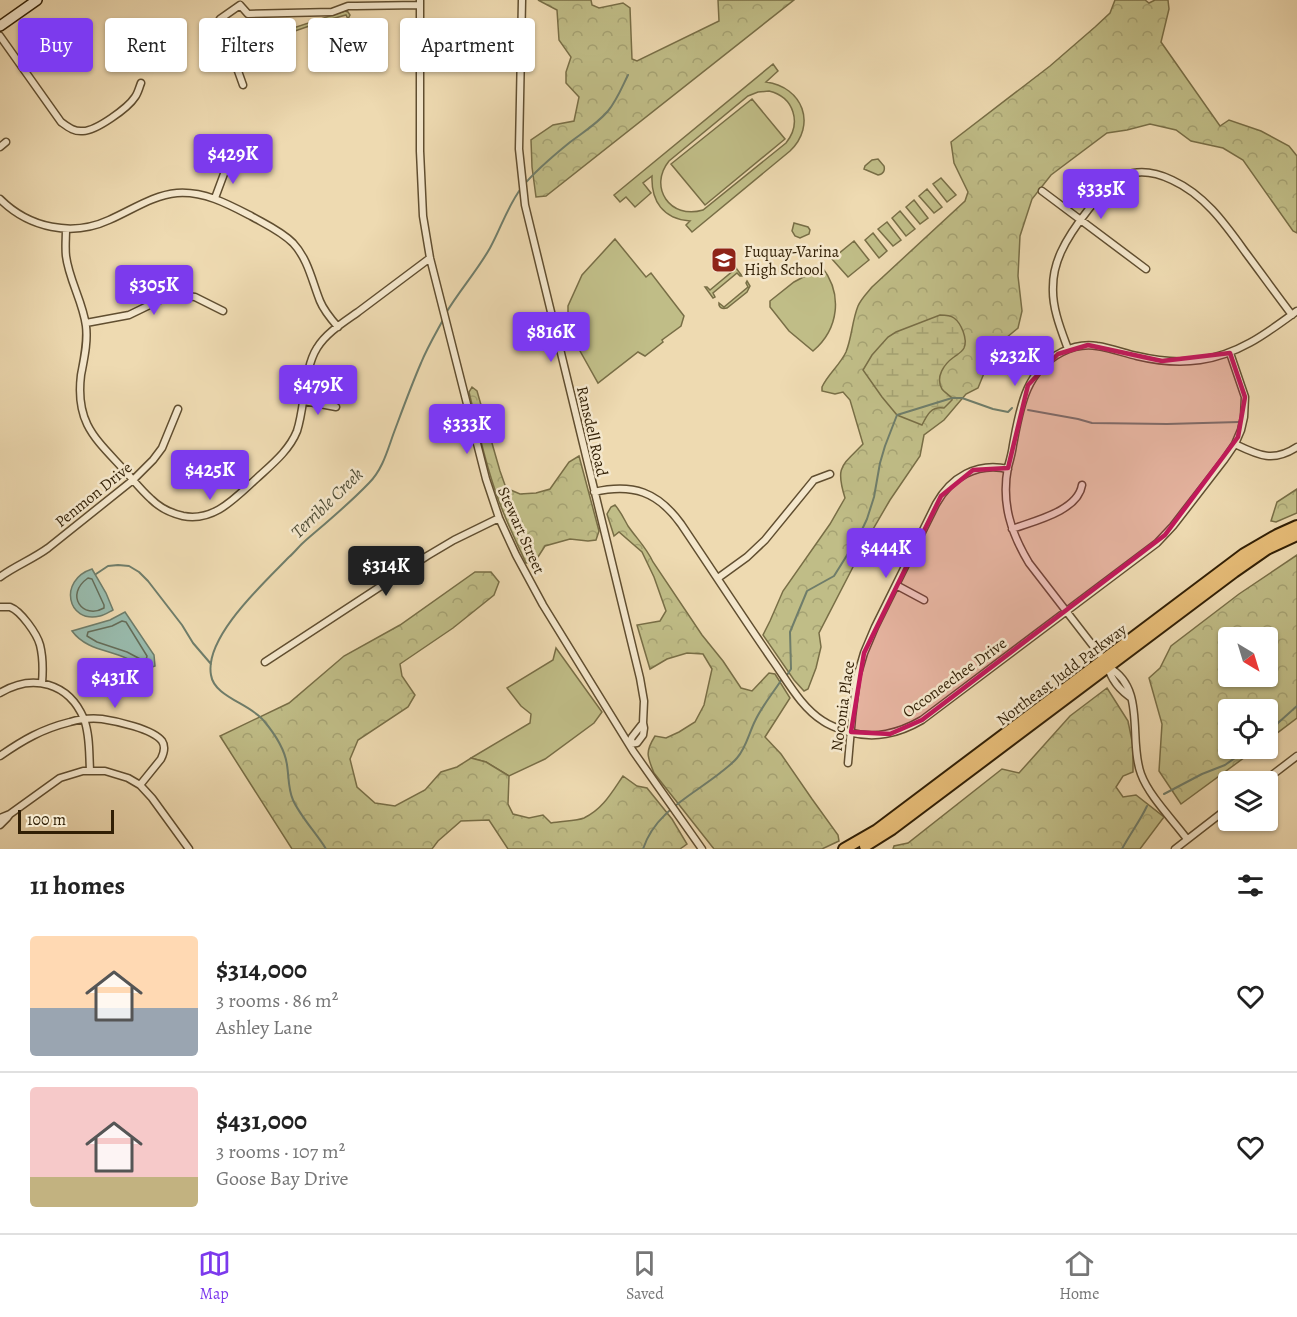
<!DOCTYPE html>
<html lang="en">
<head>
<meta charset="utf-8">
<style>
	:root { --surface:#fff; --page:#f6f6f6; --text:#222; --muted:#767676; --line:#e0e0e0; --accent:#7c3aed }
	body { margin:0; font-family:Alegreya,serif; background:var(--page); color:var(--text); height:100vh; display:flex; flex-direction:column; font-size:22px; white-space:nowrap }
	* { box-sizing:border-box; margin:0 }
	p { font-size:20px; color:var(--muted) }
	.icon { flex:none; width:33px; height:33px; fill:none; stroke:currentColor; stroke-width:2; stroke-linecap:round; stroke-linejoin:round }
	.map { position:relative; height:849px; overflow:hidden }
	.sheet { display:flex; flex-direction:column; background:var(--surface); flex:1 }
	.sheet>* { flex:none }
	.hud { position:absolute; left:18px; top:18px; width:600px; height:54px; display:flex; gap:12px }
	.needle { width:39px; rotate:142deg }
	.controls { position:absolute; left:1218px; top:627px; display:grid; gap:12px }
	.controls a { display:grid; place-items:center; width:60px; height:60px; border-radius:6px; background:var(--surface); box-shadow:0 2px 4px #0004; font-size:30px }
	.scale { position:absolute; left:18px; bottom:15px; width:96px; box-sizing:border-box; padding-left:6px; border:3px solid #311f05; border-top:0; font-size:16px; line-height:21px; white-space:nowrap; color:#311f05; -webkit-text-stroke:4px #f4e7cc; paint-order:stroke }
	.price { position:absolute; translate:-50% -51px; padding:0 14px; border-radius:6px; background:var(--accent); color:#fff; font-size:20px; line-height:39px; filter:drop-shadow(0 2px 3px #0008) }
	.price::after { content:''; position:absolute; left:50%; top:36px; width:18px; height:14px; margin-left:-9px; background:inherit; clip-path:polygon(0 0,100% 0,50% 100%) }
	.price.selected { background:#222; color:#fff }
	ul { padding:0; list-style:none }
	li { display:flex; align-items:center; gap:18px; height:150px; padding:0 30px }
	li+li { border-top:2px solid var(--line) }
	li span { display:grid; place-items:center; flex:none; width:168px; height:120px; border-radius:6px; color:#555 }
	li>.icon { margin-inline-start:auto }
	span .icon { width:72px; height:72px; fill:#fffc; stroke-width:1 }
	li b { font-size:26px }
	h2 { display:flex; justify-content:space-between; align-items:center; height:72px; padding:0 30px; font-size:26px }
	.pill { padding:0 21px; border-radius:6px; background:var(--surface); box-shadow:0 2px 4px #0004; font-size:21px; line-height:54px }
	.pill.selected { background:var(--accent); color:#fff }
	.dock { display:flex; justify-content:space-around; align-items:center; height:84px; border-top:2px solid var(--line); background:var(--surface); font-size:16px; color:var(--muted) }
	.dock a { display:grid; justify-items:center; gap:3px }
	.dock .selected { color:var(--accent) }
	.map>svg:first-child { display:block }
</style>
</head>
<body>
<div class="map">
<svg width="1297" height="849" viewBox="0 0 1297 849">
	<defs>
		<pattern id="forest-crowns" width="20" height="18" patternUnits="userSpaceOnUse" patternTransform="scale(1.5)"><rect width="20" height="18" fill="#c0bd87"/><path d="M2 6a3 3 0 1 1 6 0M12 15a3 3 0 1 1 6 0" fill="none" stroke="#a5a273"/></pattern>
		<pattern id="wetland-marsh" width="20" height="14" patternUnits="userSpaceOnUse" patternTransform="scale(1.5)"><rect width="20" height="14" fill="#c0bd87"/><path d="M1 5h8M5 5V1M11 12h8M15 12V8" fill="none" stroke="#a5a273"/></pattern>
	</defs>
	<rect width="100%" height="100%" fill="#eedab1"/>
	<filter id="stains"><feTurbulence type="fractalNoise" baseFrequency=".00333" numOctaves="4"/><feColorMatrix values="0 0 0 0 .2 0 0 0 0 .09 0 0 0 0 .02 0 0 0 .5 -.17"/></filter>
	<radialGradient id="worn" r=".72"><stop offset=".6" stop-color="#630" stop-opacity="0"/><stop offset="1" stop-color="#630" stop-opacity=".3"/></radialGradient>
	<path fill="#c0bd87" stroke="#786e46" stroke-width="1.5" fill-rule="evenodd" d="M345 11 348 12 350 15 348 19 346 15 324 21 325 25 321 28 318 23 292 32V37L289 34 290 29Z
		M773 64 778 71 766 82C803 87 817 125 790 151L692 232 686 225 690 221C663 219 651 201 652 176L643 183 651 193 635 207 626 197 620 202 614 195ZM769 91C794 97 802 123 786 143L703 210C670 220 648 187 669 161L748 96 758 92Z
		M752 99 785 139 705 205 671 164Z
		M878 159 884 166C885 170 884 174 878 175L864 169 865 166 872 160Z
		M941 178 956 195 947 202 933 184Z
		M927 189 942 207 934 213 919 196Z
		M914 200 928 218 920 224 906 207Z
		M900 211 915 229 906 236 892 218Z
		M887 222 901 240 893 246 878 229Z
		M794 223 808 227 810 230 809 234 800 238 795 236 792 231Z
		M873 233 887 251 879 258 865 240Z
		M615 239 646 277 651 273 684 316 681 326 662 340 663 342 645 356 638 352 598 383 575 342 568 314V306L582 275Z
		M854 241 869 260 848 277 832 259Z
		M733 264 742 276H740L737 273 713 293 715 297 713 298 705 287H707L710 290 734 270 732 266Z
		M822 267C843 294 839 329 813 351L789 331 770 307V301L794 282Z
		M747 281 750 286 747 292 727 308C723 309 720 308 719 305V303L724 307 748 287 746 283Z
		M556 648 602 712 594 723 545 759 509 776 486 762 471 758 530 723 531 714 521 706 507 688 553 660Z"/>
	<path fill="url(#forest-crowns)" stroke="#786e46" stroke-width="1.5" fill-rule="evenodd" d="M538 0H591L592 5 599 8 623 3 630 8 632 59 637 61 719 21 718 0H794L546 196 536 197 532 167 531 140 553 125 574 121 579 97 566 83V72L571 57 559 40 557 10Z
		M1115 0H1145L1149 3 1155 0H1168L1169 9 1161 42 1220 126 1229 120 1261 131 1289 146 1297 156V233L1293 231 1243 160 1223 148 1191 141 1176 130 1150 124 1127 130 1107 133 1051 175 1032 199 1020 236 1018 276 1022 311 1018 328 1006 338 989 361 978 388 966 394 944 420 924 435 920 456 890 500 869 536 819 633 821 647 816 668 808 689 804 691 794 680 763 635 770 621 783 591 830 524 845 498C835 466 842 466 863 444L850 400 843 392 835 394 822 391V387C828 374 840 365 846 352 852 337 852 321 858 306 861 299 867 293 872 287L965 201 968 192 954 163 951 142 1050 66 1095 27 1110 13Z
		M472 387 477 391 500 471 506 488 520 494 536 493 550 489 569 462 579 456 599 531 596 540 588 541 570 539 545 546 536 560 526 563C515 539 503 515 495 490 484 458 477 425 469 392Z
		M1297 489V513L1276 522 1271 521 1277 502Z
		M615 505C621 512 624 519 628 526 637 539 646 547 653 562L702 635 723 661 741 688 752 691 769 673 775 674 790 698 765 737 781 754 812 799 838 835 839 841 822 849H714L654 773C647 756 645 752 655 736L666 738 679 732 695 722 704 705 712 669 703 654 687 653 667 659 650 669 637 625 660 621 666 611 654 577 642 552 619 532 614 536 607 514 611 507Z
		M1297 555V718L1268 740V710H1228V748L1256 749 1181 804 1159 771 1162 724 1149 678 1160 668 1171 646 1239 594ZM1228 638H1268V676H1228Z
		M475 572H491L499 582 494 595 453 628 400 664 402 676 415 695 408 707 358 740 350 759 357 787 375 803 395 806 425 790 441 772 457 767 471 758 486 762 509 776 508 804 513 814 529 818 543 815 551 823C561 821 577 821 584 818 603 809 612 792 623 776L637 786 647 788 672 819 687 844 680 849H508L489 820 461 821 438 841 432 849H292L220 736 289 703 344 656 400 625Z
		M1107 688 1128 721 1133 746V772L1123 776 1116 787 1123 797 1136 795 1164 817 1140 849H893L894 846 908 843 1002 769 1019 773 1070 716Z"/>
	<path fill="url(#wetland-marsh)" stroke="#786e46" stroke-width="1.5" d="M940 315C945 315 950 315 954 318 961 323 968 339 964 348 962 352 958 354 954 357 944 364 935 377 942 389 944 392 949 395 952 398V400L944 408C931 406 927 415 922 425L897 415 882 397 863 370 872 355 888 337 896 332Z"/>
	<path fill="#99bbad" stroke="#6f7d6a" stroke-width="1.5" d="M92 569 106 593 113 610C109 612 104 615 100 616 67 624 58 580 92 569Z
		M125 612 154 655 155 666 147 669C140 666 133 661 126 658 108 650 85 649 72 631L110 620Z"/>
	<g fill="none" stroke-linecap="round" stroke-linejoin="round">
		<path stroke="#656d59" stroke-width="1.5" d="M88 578 92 579 104 605V608C83 620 64 595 88 578Z
			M122 621 126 622 147 656 146 660 144 661 127 652 97 642 87 636 88 632 112 626Z"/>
		<path stroke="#6f7d6a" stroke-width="2" d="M446 313C459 291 477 271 490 248 501 228 508 205 522 187 535 171 553 156 569 143 582 133 597 124 608 111 617 100 622 87 628 75
			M1028 410 1078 419 1092 423 1167 424 1239 422
			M96 574 108 566 118 565 129 566 139 572 148 581 182 625 193 643 211 664
			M787 675 791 669 790 632 807 591 834 576 859 536 867 519 874 497 880 463 885 446 897 415 952 398H962L993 409 1008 412 1012 408
			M1268 732 1297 706
			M1164 794 1202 774 1225 765 1249 748
			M326 849C317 834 300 816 293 800 288 789 289 777 287 765 285 749 274 733 264 721 251 704 214 697 211 675 204 637 265 582 289 557 295 552 299 546 305 541 327 522 349 504 369 483 382 470 387 452 393 435 402 411 411 386 421 363 427 348 436 333 444 318
			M643 849C655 812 691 796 720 773 725 769 732 764 737 758 746 748 749 733 755 721 762 706 773 693 782 679
			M1122 849C1130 834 1140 821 1147 806"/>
		<g stroke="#604e30" stroke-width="9">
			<path id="street" d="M420 0V151L423 216 430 258 486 479 499 518 516 555 543 605 633 751 702 849
				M522 0 519 149 525 205 640 678 644 701 643 723 644 728 643 735 637 743 629 744
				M240 5 248 14 332 12 348 6H356L419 5
				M240 5 220 19 216 26 218 38 238 71 243 85
				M0 36 61 122C68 127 74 132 83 131 96 131 128 108 135 97 138 93 139 88 141 83
				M0 147 6 142
				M1042 191 1146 269
				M215 198 228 163
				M0 199C29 228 72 237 109 220 132 210 153 195 177 193 204 191 228 204 251 216 265 224 281 231 293 243 308 259 312 281 320 301 324 311 331 319 338 327
				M66 229C66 238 65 247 66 256 69 280 83 302 86 326 88 342 84 359 81 375 75 424 96 439 126 472 134 481 142 491 151 499 160 508 170 513 183 516 214 522 235 498 256 479 271 465 289 451 297 431 305 407 304 368 317 348 326 333 344 322 358 312 382 294 406 276 430 258
				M86 323 129 315 162 299 177 295 195 297 223 311
				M1068 349C1061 330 1052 308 1053 287 1053 275 1056 263 1061 252 1070 232 1104 184 1124 176 1140 169 1157 173 1172 180 1205 195 1225 224 1246 253 1261 273 1276 294 1292 315
				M304 401 336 407
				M1235 444C1258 455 1273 463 1297 447
				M594 492C633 483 658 492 681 524 712 570 742 616 773 661 788 682 801 707 823 721 830 726 839 729 848 732 875 739 898 734 922 720L1157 543 1173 526 1224 460 1235 444 1241 430 1244 417 1245 397 1230 353
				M1012 529C1034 521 1078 511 1082 485
				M0 577C15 566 33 559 48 548L133 480 153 460 162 448 178 409
				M718 578 747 557 765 540 814 480 830 474
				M896 585 924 600
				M0 607C2 607 7 607 10 607 21 611 37 634 40 645 43 657 43 671 42 683
				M265 662 427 556 454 540 499 518
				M1108 667C1147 688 1128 739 1141 774 1149 796 1173 820 1187 839
				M0 693C33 673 69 683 84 719 90 735 89 754 90 770
				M1130 697C1123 692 1117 686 1113 679 1109 673 1108 666 1104 660L1029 563C1011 533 1001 503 1008 467 1010 460 1012 453 1013 445 1020 408 1025 371 1062 352 1072 347 1085 344 1097 346 1111 348 1124 353 1137 356 1158 361 1179 363 1200 360 1238 355 1267 333 1297 311
				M629 744 632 737 643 723
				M0 756C23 740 42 729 70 722 80 719 91 718 102 719 116 721 153 729 162 741 166 747 164 753 161 759L140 785
				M848 763 852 717 857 677 864 653 875 627 936 504C951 477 977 462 1008 469
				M1263 782 1297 756
				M0 818 10 814
				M0 825 7 818 10 814 60 778 83 771H105L128 778 140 785 152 798 189 849
				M1175 849 1228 808"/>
		</g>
		<g stroke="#311f05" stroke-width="12">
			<path id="secondary" d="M0 26 37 0"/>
		</g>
		<g stroke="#311f05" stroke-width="14">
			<path id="highway" d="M865 846 892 829 1234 572 1267 549 1297 535
				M844 849 877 830 1244 554 1277 535 1297 526"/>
		</g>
		<use href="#street" stroke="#f4e7cc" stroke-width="6"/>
		<use href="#secondary" stroke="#f4e7cc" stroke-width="9"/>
		<use href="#highway" stroke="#e7bd78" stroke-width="10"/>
	</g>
	<path fill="#c2185b" fill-opacity="0.2" stroke="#c2185b" stroke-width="4.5" stroke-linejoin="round" d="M1088 345 1162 361 1230 353 1245 397 1238 437 1165 535 922 720 890 734 851 732 864 653 941 496 973 470 1008 468 1028 385 1058 354Z"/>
	<defs>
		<g id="school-square" transform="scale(1.35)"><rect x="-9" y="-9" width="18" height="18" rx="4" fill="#8f2418" stroke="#f4e7cc"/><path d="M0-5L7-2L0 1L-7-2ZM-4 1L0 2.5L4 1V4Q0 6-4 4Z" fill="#fff"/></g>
	</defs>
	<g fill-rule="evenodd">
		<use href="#school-square" x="724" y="260"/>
	</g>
	<g text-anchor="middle" stroke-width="5" stroke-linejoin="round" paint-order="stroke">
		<g font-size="16" fill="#311f05" stroke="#f4e7cc" text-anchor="start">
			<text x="744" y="257">Fuquay-Varina<tspan x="744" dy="18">High School</tspan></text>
		</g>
		<g font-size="16" fill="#311f05" stroke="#f4e7cc">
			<text transform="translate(593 431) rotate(77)" y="6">Ransdell Road</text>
			<text transform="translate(93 494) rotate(-39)" y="6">Penmon Drive</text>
			<text transform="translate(522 530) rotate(66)" y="6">Stewart Street</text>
			<text transform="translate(1061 674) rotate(-37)" y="6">Northeast Judd Parkway</text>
			<text transform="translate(954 677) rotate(-36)" y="6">Occoneechee Drive</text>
			<text transform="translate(842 706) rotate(-82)" y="6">Noconia Place</text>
		</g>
		<g font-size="18" font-style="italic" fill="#504e37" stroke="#f4e7cc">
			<text transform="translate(327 503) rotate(-44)" y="6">Terrible Creek</text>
		</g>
	</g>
	<rect width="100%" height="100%" filter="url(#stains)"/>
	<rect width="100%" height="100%" fill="url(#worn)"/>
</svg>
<div class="controls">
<a><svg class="needle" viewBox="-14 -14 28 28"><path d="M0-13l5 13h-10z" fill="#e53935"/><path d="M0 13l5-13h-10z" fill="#767676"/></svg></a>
<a><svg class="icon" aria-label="locate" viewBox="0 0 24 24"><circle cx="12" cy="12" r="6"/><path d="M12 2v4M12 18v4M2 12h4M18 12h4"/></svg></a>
<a><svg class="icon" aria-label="layers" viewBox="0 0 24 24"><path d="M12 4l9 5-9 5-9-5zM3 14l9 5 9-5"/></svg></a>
</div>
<div class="scale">100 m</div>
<b class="price" style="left:233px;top:185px">$429K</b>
<b class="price" style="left:1101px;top:220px">$335K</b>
<b class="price" style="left:154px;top:316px">$305K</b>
<b class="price" style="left:551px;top:363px">$816K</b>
<b class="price" style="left:1015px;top:387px">$232K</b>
<b class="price" style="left:318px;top:416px">$479K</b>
<b class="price" style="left:467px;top:455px">$333K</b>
<b class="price" style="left:210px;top:501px">$425K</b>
<b class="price" style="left:886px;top:579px">$444K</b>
<b class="price selected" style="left:386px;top:597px">$314K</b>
<b class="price" style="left:115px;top:709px">$431K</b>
<div class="hud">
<a class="pill selected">Buy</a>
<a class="pill">Rent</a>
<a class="pill">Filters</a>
<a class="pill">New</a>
<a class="pill">Apartment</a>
</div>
</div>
<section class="sheet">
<h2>11 homes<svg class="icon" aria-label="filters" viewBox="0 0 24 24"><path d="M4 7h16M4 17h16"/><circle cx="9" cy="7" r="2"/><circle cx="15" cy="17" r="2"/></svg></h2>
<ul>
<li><span style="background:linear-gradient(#ffd9b3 60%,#9aa5b1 0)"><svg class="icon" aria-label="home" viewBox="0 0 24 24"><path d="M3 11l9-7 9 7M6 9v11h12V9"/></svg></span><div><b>$314,000</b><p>3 rooms · 86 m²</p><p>Ashley Lane</p></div><svg class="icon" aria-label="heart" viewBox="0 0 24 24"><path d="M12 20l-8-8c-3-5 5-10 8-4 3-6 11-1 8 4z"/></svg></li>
<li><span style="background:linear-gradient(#f6c9c9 75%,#c2b280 0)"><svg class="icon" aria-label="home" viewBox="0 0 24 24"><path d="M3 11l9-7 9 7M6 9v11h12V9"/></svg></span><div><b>$431,000</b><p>3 rooms · 107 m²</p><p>Goose Bay Drive</p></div><svg class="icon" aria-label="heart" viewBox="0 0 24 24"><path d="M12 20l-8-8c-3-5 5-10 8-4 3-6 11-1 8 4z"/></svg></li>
</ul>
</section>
<nav class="dock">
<a class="selected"><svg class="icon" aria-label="map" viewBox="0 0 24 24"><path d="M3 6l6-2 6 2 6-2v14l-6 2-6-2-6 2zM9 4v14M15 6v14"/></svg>Map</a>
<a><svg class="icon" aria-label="saved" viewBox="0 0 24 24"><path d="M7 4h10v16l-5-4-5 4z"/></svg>Saved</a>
<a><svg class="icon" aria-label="home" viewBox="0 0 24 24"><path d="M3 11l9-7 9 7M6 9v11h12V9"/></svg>Home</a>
</nav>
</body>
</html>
